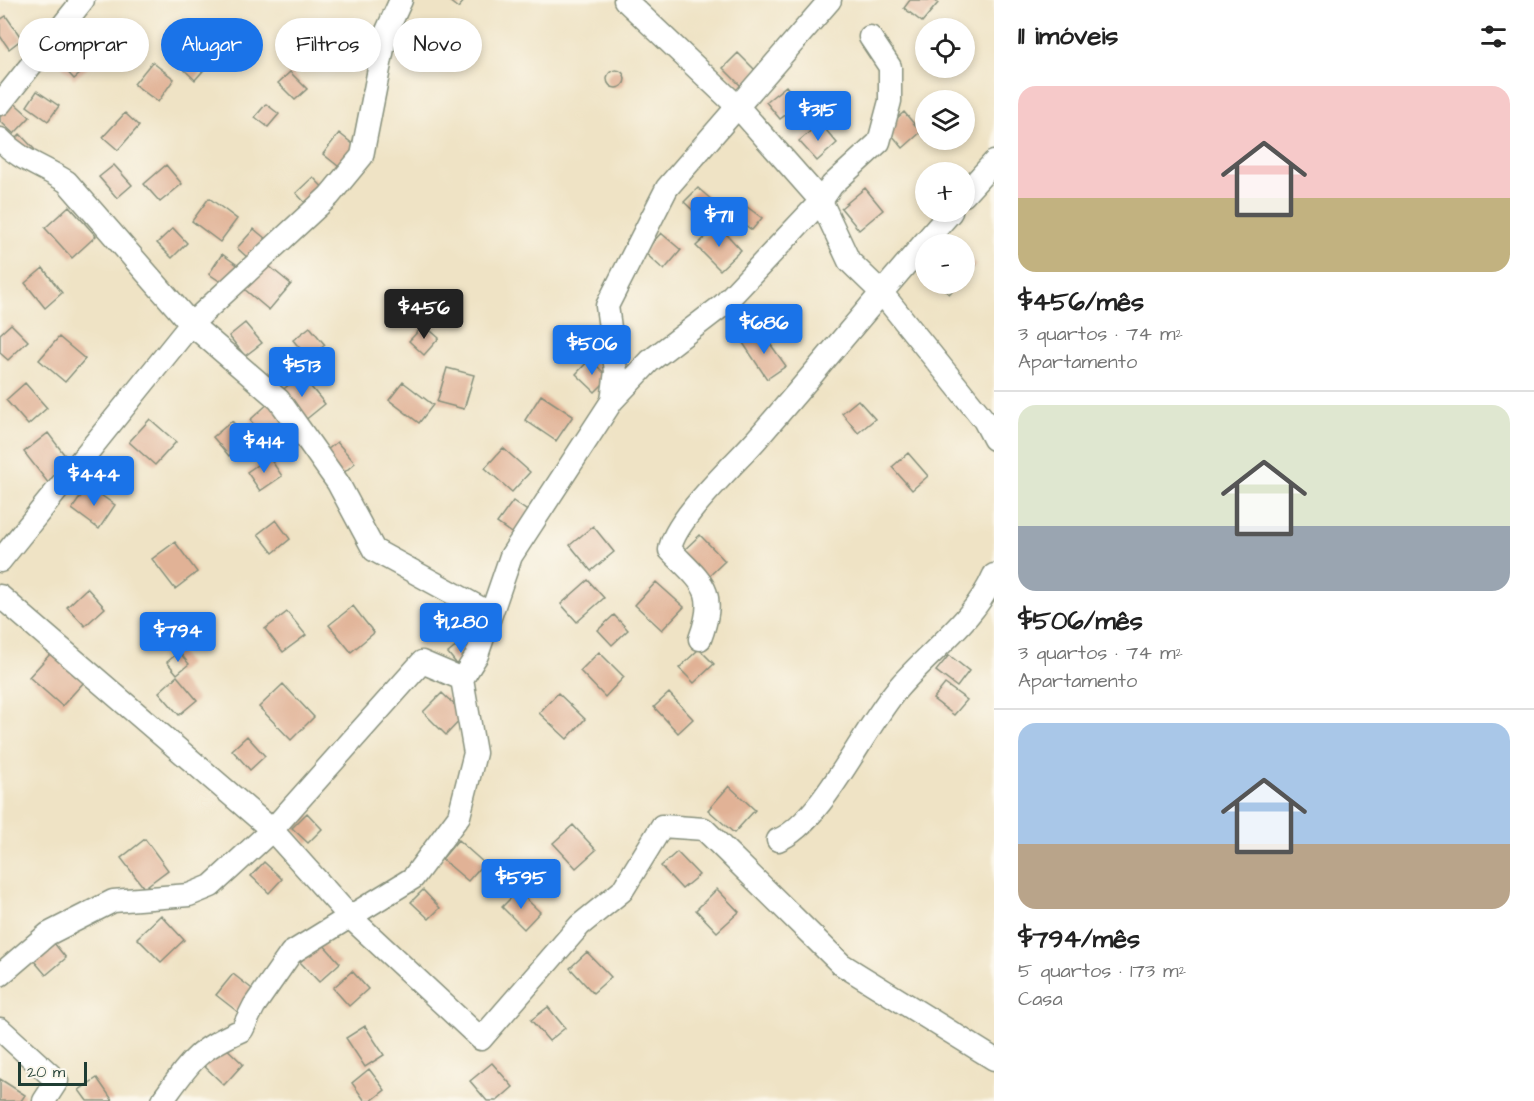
<!DOCTYPE html>
<html lang="pt">
<head>
<meta charset="utf-8">
<style>
	:root { --surface:#fff; --page:#f6f6f6; --text:#222; --muted:#767676; --line:#e0e0e0; --accent:#1a73e8 }
	body { margin:0; font-family:"Architects Daughter",sans-serif; background:var(--page); color:var(--text); height:100vh; display:flex; flex-direction:column; font-size:22px; white-space:nowrap }
	* { box-sizing:border-box; margin:0 }
	p { font-size:20px; color:var(--muted) }
	.icon { flex:none; width:33px; height:33px; fill:none; stroke:currentColor; stroke-width:2; stroke-linecap:round; stroke-linejoin:round }
	.map { position:relative; flex:1; overflow:hidden }
	.side { display:flex; flex-direction:column; background:var(--surface); width:540px }
	.side>* { flex:none }
	.top-card { position:absolute; left:18px; top:18px; width:570px; height:54px; display:flex; gap:12px }
	.tools { position:absolute; left:915px; top:18px; display:grid; gap:12px }
	.tools a { display:grid; place-items:center; width:60px; height:60px; border-radius:50%; background:var(--surface); box-shadow:0 3px 9px #0003; font-size:30px }
	.scale { position:absolute; left:18px; bottom:15px; width:69px; box-sizing:border-box; padding-left:6px; border:3px solid #1f3d34; border-top:0; font-size:16px; line-height:21px; white-space:nowrap; color:#1f3d34; -webkit-text-stroke:4px #fbf7ec; paint-order:stroke }
	.price { position:absolute; translate:-50% -51px; padding:0 14px; border-radius:6px; background:var(--accent); color:#fff; font-size:20px; line-height:39px; filter:drop-shadow(0 2px 3px #0008) }
	.price::after { content:''; position:absolute; left:50%; top:36px; width:18px; height:14px; margin-left:-9px; background:inherit; clip-path:polygon(0 0,100% 0,50% 100%) }
	.price.active { background:#222; color:#fff }
	ul { padding:0; list-style:none }
	li { display:grid; align-content:center; gap:12px; height:318px; padding:0 24px }
	li+li { border-top:2px solid var(--line) }
	li span { display:grid; place-items:center; height:186px; border-radius:18px; color:#555 }
	li>.icon { margin-inline-start:auto }
	span .icon { width:108px; height:108px; fill:#fffc; stroke-width:1 }
	li b { font-size:26px }
	h2 { display:flex; justify-content:space-between; align-items:center; height:72px; padding:0 24px; font-size:26px }
	.chip { padding:0 21px; border-radius:27px; background:var(--surface); box-shadow:0 3px 9px #0003; font-size:21px; line-height:54px }
	.chip.active { background:var(--accent); color:#fff }
	main { display:flex; flex:1; min-height:0 }
	.map>svg:first-child { display:block }
</style>
</head>
<body>
<main>
<div class="map">
<svg width="994" height="1101" viewBox="0 0 994 1101">
	<rect width="100%" height="100%" fill="#fbf7ec"/>
	<filter id="ink" filterUnits="userSpaceOnUse"><feTurbulence type="fractalNoise" baseFrequency=".0167" numOctaves="2"/><feDisplacementMap in="SourceGraphic" scale="12" xChannelSelector="R" yChannelSelector="G"/><feConvolveMatrix kernelMatrix="1 2 1 2 8 2 1 2 1" color-interpolation-filters="sRGB"/></filter>
	<filter id="wash" filterUnits="userSpaceOnUse"><feTurbulence type="fractalNoise" baseFrequency=".008" numOctaves="4" result="noise"/><feDisplacementMap in="SourceGraphic" scale="24" xChannelSelector="R" yChannelSelector="G"/><feGaussianBlur stdDeviation="1.35" result="paint"/><feColorMatrix in="noise" values="0 0 0 0 0 0 0 0 0 0 0 0 0 0 0 0 0 1.4 0 .05"/><feComposite in="paint" operator="in"/></filter>
	<g filter="url(#wash)">
		<rect width="100%" height="100%" fill="#efe3c5"/>
		<g id="blocks">
			<path fill="#e1b296" d="M448 0H465L458 8Z
				M910 0H934L938 3 922 22 904 8Z
				M6 16 22 39 9 49 0 36V20Z
				M71 41 92 64 74 79 54 57Z
				M187 41 210 63 195 80 171 57Z
				M738 53 757 72 742 87 723 68Z
				M152 62 174 79 158 102 134 84Z
				M607 79a9 9 0 1 1 18 0a9 9 0 1 1-18 0Z
				M290 72 307 89 295 100 278 83Z
				M786 86 800 104 780 119 766 102Z
				M37 91 59 106 48 121 27 106Z
				M10 99 30 117 14 134 0 121V111Z
				M266 104 279 114 268 127 255 117Z
				M904 112 921 132 903 148 886 128Z
				M125 113 139 126 118 150 103 137Z
				M820 123 837 143 817 161 799 141Z
				M339 133 359 149 343 170 323 154Z
				M20 134 35 150 25 160 10 144Z
				M114 165 132 185 117 198 99 177Z
				M166 165 182 184 160 202 144 184Z
				M313 177 327 192 310 208 296 193Z
				M698 188 713 201 699 216 684 202Z
				M865 188 883 210 859 230 841 208Z
				M209 198 237 219 220 242 192 221Z
				M739 201 762 218 752 230 730 214Z
				M69 206 96 236 72 258 45 228Z
				M718 225 741 250 720 270 696 246Z
				M173 228 187 243 172 258 157 243Z
				M254 229 266 239 248 258 237 248Z
				M661 233 681 250 664 270 644 252Z
				M222 254 240 267 227 286 209 274Z
				M964 254 976 265 964 277Z
				M264 262 291 284 269 310 243 288Z
				M43 268 62 293 45 308 25 283Z
				M938 284H959L949 294Z
				M773 318a12 12 0 1 1 24 0a12 12 0 1 1-24 0Z
				M245 323 262 343 245 356 229 336Z
				M11 324 28 341 8 360 0 353V334Z
				M424 325 439 338 424 355 409 341Z
				M310 327 325 345 308 358 293 340Z
				M761 331 786 366 767 379 743 343Z
				M59 337 85 359 65 382 39 360Z
				M590 359 609 378 595 392 576 374Z
				M447 368 474 375 464 409 437 402Z
				M301 375 325 404 304 421 280 392Z
				M403 382 433 405 419 423 389 400Z
				M25 383 47 408 28 425 6 400Z
				M541 395 573 416 556 441 525 420Z
				M858 400 875 419 858 433 842 413Z
				M270 402 296 431 276 449 250 420Z
				M150 419 176 442 155 465 129 442Z
				M232 421 248 439 229 456 213 437Z
				M48 433 73 466 49 484 24 452Z
				M337 442 355 463 340 476 322 454Z
				M503 448 530 472 512 492 485 468Z
				M908 453 928 476 912 490 892 467Z
				M269 457 282 476 260 491 247 472Z
				M88 486 115 505 99 529 72 509Z
				M513 501 533 515 517 537 497 523Z
				M276 520 290 539 273 553 258 534Z
				M593 526 614 552 591 571 570 545Z
				M700 535 725 561 705 580 680 554Z
				M175 542 197 572 175 589 152 559Z
				M588 580 604 598 577 622 561 604Z
				M656 582 684 607 662 630 635 605Z
				M87 588 105 608 85 626 67 607Z
				M353 606 374 633 351 652 329 625Z
				M287 612 306 635 283 652 265 629Z
				M614 615 628 630 612 645 598 630Z
				M463 641 474 655 459 667 448 653Z
				M699 649 714 664 694 683 679 668Z
				M52 652 85 681 62 706 29 677Z
				M179 652 189 664 177 674 167 662Z
				M599 652 624 677 605 697 580 671Z
				M949 655 969 671 957 687 936 671Z
				M177 676 197 700 179 715 159 692Z
				M283 684 314 717 291 740 259 707Z
				M945 684 967 700 954 715 933 699Z
				M442 693 465 715 446 735 423 712Z
				M558 693 585 719 567 739 539 713Z
				M669 693 693 719 678 733 654 707Z
				M247 736 265 756 250 770 232 750Z
				M729 786 755 810 734 833 708 810Z
				M307 813 322 829 308 843 292 828Z
				M573 825 596 850 576 868 553 843Z
				M145 839 168 870 144 888 121 858Z
				M458 840 484 863 468 881 442 859Z
				M677 852 699 875 682 889 661 866Z
				M264 862 282 879 269 893 251 876Z
				M717 889 739 912 717 932 696 910Z
				M423 890 440 908 429 919 411 902Z
				M518 891 540 912 524 929 502 907Z
				M161 915 184 940 161 962 137 938Z
				M50 938 66 958 46 975 29 955Z
				M321 942 340 963 319 982 300 962Z
				M587 952 611 977 593 993 570 968Z
				M352 971 368 989 349 1006 333 988Z
				M233 974 260 995 243 1016 216 995Z
				M548 1007 565 1028 549 1041 531 1020Z
				M365 1026 384 1055 365 1067 346 1038Z
				M220 1042 243 1064 224 1085 201 1063Z
				M492 1063 513 1087 497 1101H487L470 1081Z
				M369 1069 385 1090 371 1101H365L352 1083Z
				M97 1078 113 1101H87L79 1090Z
				M0 1079 25 1095 21 1101H0Z"/>
		</g>
	</g>
	<g filter="url(#ink)">
		<use href="#blocks" fill-opacity="0" stroke="#87907c" stroke-width="1.5"/>
		<g fill="none" stroke-linecap="round" stroke-linejoin="round">
			<g stroke="#87907c" stroke-width="25">
				<path id="minor" d="M625 0 738 107 821 201 849 261 881 292 984 420 994 439
					M0 104 83 0
					M0 139C20 161 43 166 67 182L191 324 279 400 338 483 374 550 491 614
					M964 195 994 162
					M612 401 650 361 723 305 821 201 832 185 879 142 890 101V67L870 37
					M0 561 191 324 329 196 362 156 386 33 401 0
					M0 596 272 830 350 917 481 1039 580 925 622 891 662 826 704 829 841 964 994 1059
					M700 639C718 590 703 584 670 550 673 521 735 464 756 440 822 365 885 287 951 212
					M778 840C822 823 865 725 899 687 930 651 975 620 994 575
					M0 975 48 934 113 901 189 895 211 886 272 830 422 662 462 679
					M0 1029 57 1081 44 1101
					M162 1101C191 1061 195 1051 242 1030L254 1006 291 953 413 878 459 816 475 753 462 679 477 655 511 556 612 401 616 371 607 306 667 188 830 0"/>
			</g>
			<use href="#minor" stroke="#fff" stroke-width="22"/>
		</g>
	</g>
</svg>
<div class="tools">
<a><svg class="icon" aria-label="locate" viewBox="0 0 24 24"><circle cx="12" cy="12" r="6"/><path d="M12 2v4M12 18v4M2 12h4M18 12h4"/></svg></a>
<a><svg class="icon" aria-label="layers" viewBox="0 0 24 24"><path d="M12 4l9 5-9 5-9-5zM3 14l9 5 9-5"/></svg></a>
<a>+</a>
<a>−</a>
</div>
<div class="scale">20 m</div>
<b class="price" style="left:818px;top:142px">$315</b>
<b class="price" style="left:719px;top:248px">$711</b>
<b class="price active" style="left:424px;top:340px">$456</b>
<b class="price" style="left:764px;top:355px">$686</b>
<b class="price" style="left:592px;top:376px">$506</b>
<b class="price" style="left:302px;top:398px">$513</b>
<b class="price" style="left:264px;top:474px">$414</b>
<b class="price" style="left:94px;top:507px">$444</b>
<b class="price" style="left:461px;top:654px">$1,280</b>
<b class="price" style="left:178px;top:663px">$794</b>
<b class="price" style="left:521px;top:910px">$595</b>
<div class="top-card">
<a class="chip">Comprar</a>
<a class="chip active">Alugar</a>
<a class="chip">Filtros</a>
<a class="chip">Novo</a>
</div>
</div>
<section class="side">
<h2>11 imóveis<svg class="icon" aria-label="filters" viewBox="0 0 24 24"><path d="M4 7h16M4 17h16"/><circle cx="9" cy="7" r="2"/><circle cx="15" cy="17" r="2"/></svg></h2>
<ul>
<li><span style="background:linear-gradient(#f6c9c9 60%,#c2b280 0)"><svg class="icon" aria-label="home" viewBox="0 0 24 24"><path d="M3 11l9-7 9 7M6 9v11h12V9"/></svg></span><div><b>$456/mês</b><p>3 quartos · 74 m²</p><p>Apartamento</p></div></li>
<li><span style="background:linear-gradient(#dfe7d0 65%,#9aa5b1 0)"><svg class="icon" aria-label="home" viewBox="0 0 24 24"><path d="M3 11l9-7 9 7M6 9v11h12V9"/></svg></span><div><b>$506/mês</b><p>3 quartos · 74 m²</p><p>Apartamento</p></div></li>
<li><span style="background:linear-gradient(#a9c7e8 65%,#b9a48a 0)"><svg class="icon" aria-label="home" viewBox="0 0 24 24"><path d="M3 11l9-7 9 7M6 9v11h12V9"/></svg></span><div><b>$794/mês</b><p>5 quartos · 173 m²</p><p>Casa</p></div></li>
</ul>
</section>
</main>
</body>
</html>
